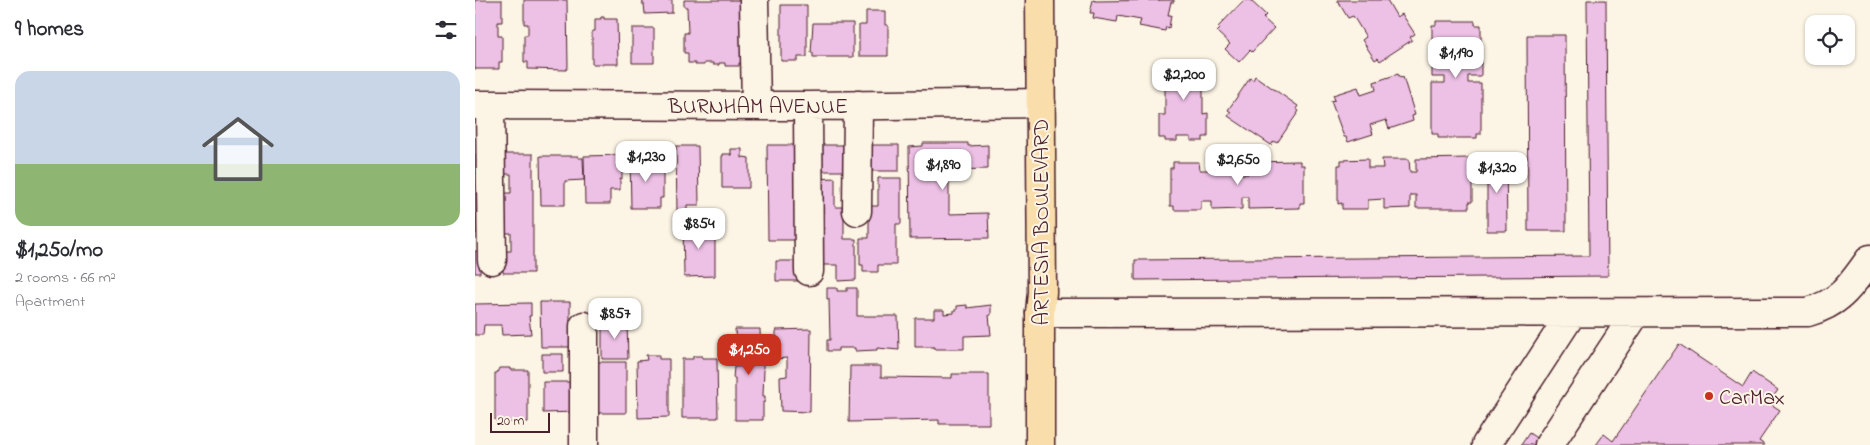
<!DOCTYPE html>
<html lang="en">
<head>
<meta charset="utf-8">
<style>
	:root { --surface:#fff; --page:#f7f7f7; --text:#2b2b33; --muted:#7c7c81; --line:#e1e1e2; --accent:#c8321e }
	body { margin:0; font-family:"Indie Flower",sans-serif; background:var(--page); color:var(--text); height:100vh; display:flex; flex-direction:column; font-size:19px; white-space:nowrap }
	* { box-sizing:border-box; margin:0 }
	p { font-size:16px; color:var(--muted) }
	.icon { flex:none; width:28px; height:28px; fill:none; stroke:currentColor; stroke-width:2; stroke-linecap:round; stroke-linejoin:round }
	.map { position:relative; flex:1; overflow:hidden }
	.details { display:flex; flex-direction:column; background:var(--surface); width:475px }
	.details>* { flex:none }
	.controls { position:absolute; left:1330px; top:15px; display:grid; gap:10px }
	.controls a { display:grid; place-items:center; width:50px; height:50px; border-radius:10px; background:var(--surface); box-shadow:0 1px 4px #0004; font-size:25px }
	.scale { position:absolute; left:15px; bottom:12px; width:60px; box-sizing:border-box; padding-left:5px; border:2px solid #4a1f2b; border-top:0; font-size:14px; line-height:18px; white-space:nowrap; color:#4a1f2b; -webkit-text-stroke:4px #fcf5e5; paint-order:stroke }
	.price { position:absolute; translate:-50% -42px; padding:0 11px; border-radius:10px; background:#fff; color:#222; font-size:16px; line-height:32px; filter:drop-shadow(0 1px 2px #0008) }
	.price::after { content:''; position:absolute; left:50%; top:30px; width:15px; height:11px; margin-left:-8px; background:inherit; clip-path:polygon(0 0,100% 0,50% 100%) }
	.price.active { background:var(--accent); color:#fff }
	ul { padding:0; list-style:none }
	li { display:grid; align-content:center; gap:10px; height:265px; padding:0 15px }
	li+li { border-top:1px solid var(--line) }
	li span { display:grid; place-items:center; height:155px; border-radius:15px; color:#555 }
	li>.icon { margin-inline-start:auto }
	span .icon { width:90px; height:90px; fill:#fffc; stroke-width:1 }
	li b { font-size:21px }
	h2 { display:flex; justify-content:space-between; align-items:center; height:60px; padding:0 15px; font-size:21px }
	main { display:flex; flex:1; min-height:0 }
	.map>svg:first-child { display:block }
</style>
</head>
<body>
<main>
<section class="details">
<h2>9 homes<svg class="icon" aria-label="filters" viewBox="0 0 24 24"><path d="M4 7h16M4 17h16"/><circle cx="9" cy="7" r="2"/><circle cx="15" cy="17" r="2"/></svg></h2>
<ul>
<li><span style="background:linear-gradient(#c9d6e8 60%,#8fb573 0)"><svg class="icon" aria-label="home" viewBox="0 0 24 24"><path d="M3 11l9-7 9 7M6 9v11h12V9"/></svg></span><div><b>$1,250/mo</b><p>2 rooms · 66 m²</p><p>Apartment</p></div></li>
</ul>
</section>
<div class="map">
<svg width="1395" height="445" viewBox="0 0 1395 445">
	<rect width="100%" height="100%" fill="#fcf5e5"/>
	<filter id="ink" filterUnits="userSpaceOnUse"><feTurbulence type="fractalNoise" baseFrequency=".02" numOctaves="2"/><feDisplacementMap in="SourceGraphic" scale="10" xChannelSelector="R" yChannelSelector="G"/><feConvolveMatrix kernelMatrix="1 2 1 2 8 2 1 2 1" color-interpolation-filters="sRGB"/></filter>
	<g filter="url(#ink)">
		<path fill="#edc0e5" stroke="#4a1f2b" d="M0 0H27V22H23V36H27V62H24V69H0Z
			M49 0H92L93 67 91 70 53 69V62H49V35H53V24H49Z
			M169 0H197V13L170 14 169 4H167Z
			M209 0H272L269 63H264V66H250V63H244V65H238V63H229V65H220V63H213V53H209V33H213L212 7H209Z
			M618 0 621 1 699 0V2H696L693 15H696L694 28 691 27 690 31 664 26 666 20 643 16 642 22 618 18 619 13H615Z
			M769 0H775L791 15 788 18 799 28 777 52 775 50 764 62 750 49 755 44 742 32 745 29 743 27Z
			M862 0H912L922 17 927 14 940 34 935 37 937 40 905 61 903 58 900 60 887 40 891 37 878 16 873 18Z
			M1112 0H1131L1133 276 660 280V260L1114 256Z
			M306 5H332V57H323V61H306Z
			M391 11H410V25H413V56H384V25H391Z
			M126 17H129V19H142L143 64H117V31H120V19H126Z
			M961 21H1000V25H1006V76H993V83H1006V134H1002V138H963V134H957V83H970V77H957V25H961Z
			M338 23H378V57H338V53H336Z
			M157 28H179V63H157Z
			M1052 35H1090L1091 231H1053Z
			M689 61H702V65H715V61H728V65H732L733 88H728V114L733 113V137H728V141H716V137H702V141H690V138H684V115H690V87H684V65H689Z
			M923 74 925 78 928 77 940 115 937 116 938 121 914 129 911 120 895 125 898 134 873 142 871 137H869L856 101 860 100 858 95 883 87 886 95 901 90 899 82Z
			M780 76 823 106 821 109 824 111 802 143 799 141 796 145 753 116 756 112 753 110 775 78 778 80Z
			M448 143H493V146L513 145V169L474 170V214L513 213 514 238 435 239 434 147 448 146Z
			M292 145H319L320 211 329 240H293Z
			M339 145H375L376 171H339Z
			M388 145H424V171H388Z
			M201 146H223L224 205H212V212H202Z
			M256 149H267V158L269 157 274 158V188H247V156H248V154H256V156Z
			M0 154H4V174H0Z
			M29 154H58V273H28V251H36V233H29V193H36V174H29Z
			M147 155V179H145V190H135V204H110L109 156Z
			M65 156H103V158H108L109 180 90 181V205H66Z
			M155 156H170L171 163 173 162V164H188V198H185V208H156Z
			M1012 156H1031L1032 231H1012Z
			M994 158V164H997V202H994V208H941V195H935V208L909 209V199L893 200V209H867V203L863 204V165H866V160L893 159V168H908L907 159H934L935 172H941V159Z
			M825 161V165H829V203H825V208L773 209V197H767V209L737 210V201H726V210H699V206H695V168H698V162H724L725 170H741V162H766L767 174H773V162Z
			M360 178V207H369V239H381V280L363 281V265H345L340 179Z
			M403 178H426V224H421V265H403V272H388V265H385V238H394V206H403Z
			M0 193H4V233H0Z
			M208 223H240V276L209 277Z
			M0 251H5V273H0Z
			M301 261H330V281H301Z
			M352 288H362V291H372V288H382V316H423L424 350 402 348V350L380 351V348H363V351H352V340H355L354 299H352Z
			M65 302H95V347H66Z
			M56 303V316H54L56 334 27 335 26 325H9L8 335H0V304Z
			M492 305V308L516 305V315H514L516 335 489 336V349H459V347H440V318H459V310H469V314L479 313V310H482V306Z
			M127 321H152L153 359H127Z
			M260 329H285L286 360H288V369H289L288 396H290V402H288V420H260V378H258L259 367 278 366V362H261L260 351H258V345H261Z
			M336 329 335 412 306 411 305 377 312 376V358L301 359V330Z
			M1204 344 1268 387 1277 372 1303 390 1294 403 1305 410 1284 441 1290 445H1121L1129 434 1138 441Z
			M67 354H88V372H67Z
			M171 355H184V359H194V417L163 418 162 361 172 360Z
			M218 356H227V358H242L243 418H207V359H218Z
			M121 362H151V413H121Z
			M375 366H406V377L477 378V374H514V424H464V420L374 422Z
			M24 368H35V370H53V422L22 423V420H20V373H22Z
			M68 382H100L101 412 68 413Z
			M1054 433 1072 445H1046Z"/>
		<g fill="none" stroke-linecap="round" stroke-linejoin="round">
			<g stroke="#4a1f2b" stroke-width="31">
				<path id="minor" d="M279 0 281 106
					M0 105 333 106 566 103
					M15 105 17 260
					M333 106 334 271
					M382 211 383 105
					M565 313 1333 312C1367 302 1375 286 1395 259
					M109 326V445
					M1011 445 1097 313
					M1074 445 1161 313"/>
			</g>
			<g stroke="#4a1f2b" stroke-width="31">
				<path id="major" d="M565 445V313L567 292 565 0"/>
			</g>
			<use href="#minor" stroke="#fcf5e5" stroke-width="28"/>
			<use href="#major" stroke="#f9deab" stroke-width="28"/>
		</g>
	</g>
	<circle fill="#c8321e" stroke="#fcf5e5" stroke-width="2" cx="1234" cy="396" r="5"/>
	<g text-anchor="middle" stroke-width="4" stroke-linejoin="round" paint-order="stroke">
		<g font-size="22" fill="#4a1f2b" stroke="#fcf5e5">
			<text x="283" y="113">BURNHAM AVENUE</text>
			<text transform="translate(565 222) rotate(-90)" y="8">ARTESIA BOULEVARD</text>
		</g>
		<g font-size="22" fill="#4a1f2b" stroke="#fcf5e5" text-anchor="start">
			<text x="1244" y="404">CarMax</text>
		</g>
	</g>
</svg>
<div class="controls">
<a><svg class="icon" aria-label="locate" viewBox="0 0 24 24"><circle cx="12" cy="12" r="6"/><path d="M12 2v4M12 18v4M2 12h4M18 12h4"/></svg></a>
</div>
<div class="scale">20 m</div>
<b class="price" style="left:981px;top:79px">$1,190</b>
<b class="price" style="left:709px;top:101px">$2,200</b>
<b class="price" style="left:171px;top:183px">$1,230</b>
<b class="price" style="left:763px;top:186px">$2,650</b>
<b class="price" style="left:468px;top:191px">$1,890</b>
<b class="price" style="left:1022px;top:194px">$1,320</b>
<b class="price" style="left:224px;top:250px">$854</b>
<b class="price" style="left:140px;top:340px">$857</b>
<b class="price active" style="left:274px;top:376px">$1,250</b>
</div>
</main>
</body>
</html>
